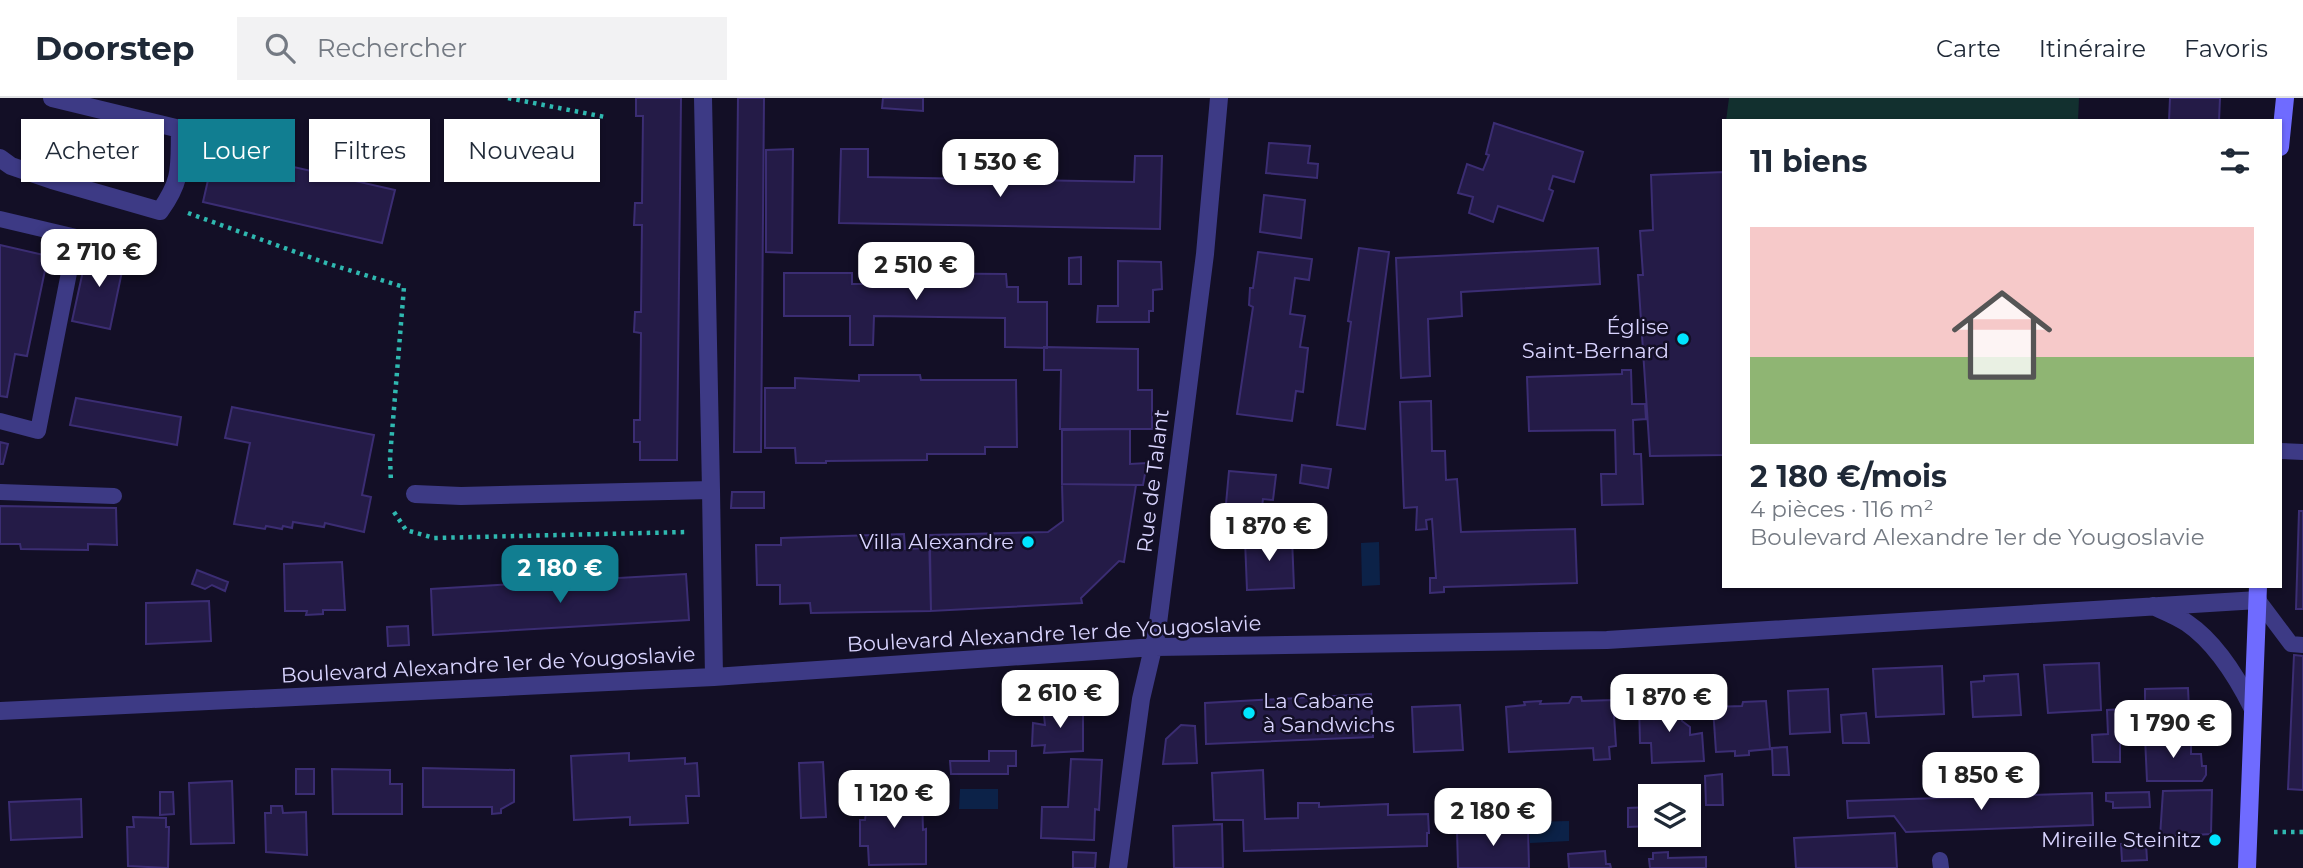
<!DOCTYPE html>
<html lang="fr">
<head>
<meta charset="utf-8">
<style>
	:root { --surface:#fff; --page:#f2f2f3; --text:#1f2937; --muted:#747a83; --line:#e0e1e3; --accent:#117e91 }
	body { margin:0; font-family:Montserrat,sans-serif; background:var(--page); color:var(--text); height:100vh; display:flex; flex-direction:column; font-size:26px; white-space:nowrap }
	* { box-sizing:border-box; margin:0 }
	p { font-size:23px; color:var(--muted) }
	.icon { flex:none; width:38px; height:38px; fill:none; stroke:currentColor; stroke-width:2; stroke-linecap:round; stroke-linejoin:round }
	.map { position:relative; flex:1; overflow:hidden }
	.panel { position:absolute; left:1722px; top:21px; width:560px; height:469px; display:flex; flex-direction:column; background:var(--surface); border-radius:0px; box-shadow:0 2px 5px #0004 }
	.panel>* { flex:none }
	.guide { position:absolute; left:21px; top:21px; width:665px; height:63px; display:flex; gap:14px }
	.buttons { position:absolute; left:1638px; top:686px; display:grid; gap:14px }
	.buttons a { display:grid; place-items:center; width:63px; height:63px; border-radius:0px; background:var(--surface); box-shadow:0 2px 5px #0004; font-size:35px }
	.price { position:absolute; translate:-50% -60px; padding:0 16px; border-radius:14px; background:#fff; color:#222; font-size:23px; line-height:46px; filter:drop-shadow(0 2px 4px #0008) }
	.price::after { content:''; position:absolute; left:50%; top:42px; width:21px; height:16px; margin-left:-10px; background:inherit; clip-path:polygon(0 0,100% 0,50% 100%) }
	.price.active { background:var(--accent); color:#fff }
	ul { padding:0; list-style:none }
	li { display:grid; align-content:center; gap:14px; height:371px; padding:0 28px }
	li span { display:grid; place-items:center; height:217px; border-radius:0px; color:#555 }
	li>.icon { margin-inline-start:auto }
	span .icon { width:126px; height:126px; fill:#fffc; stroke-width:1 }
	li b { font-size:30px }
	h2 { display:flex; justify-content:space-between; align-items:center; height:84px; padding:0 28px; font-size:30px }
	.chip { padding:0 24px; border-radius:0px; background:var(--surface); box-shadow:0 2px 5px #0004; font-size:24px; line-height:63px }
	.chip.active { background:var(--accent); color:#fff }
	header { display:flex; align-items:center; gap:42px; box-sizing:border-box; height:98px; padding:0 35px; background:var(--surface); border-bottom:2px solid var(--line) }
	header strong { font-size:33px }
	nav { display:flex; gap:38px; margin-inline-start:auto; font-size:24px }
	.search { width:490px; height:63px; background:var(--page); display:flex; align-items:center; gap:18px; box-sizing:border-box; padding:0 24px; border-radius:0px; color:var(--muted); font-size:26px }
	.map>svg:first-child { display:block }
</style>
</head>
<body>
<header>
<strong>Doorstep</strong>
<div class="search"><svg class="icon" aria-label="search" viewBox="0 0 24 24"><circle cx="10" cy="10" r="6"/><path d="M15 15l6 6"/></svg>Rechercher</div>
<nav><a>Carte</a><a>Itinéraire</a><a>Favoris</a></nav>
</header>
<div class="map">
<svg width="2303" height="770" viewBox="0 0 2303 770">
	<rect width="100%" height="100%" fill="#130f26"/>
	<path fill="#12302f" d="M1729 0H2079L2078 23H1726Z"/>
	<path fill="#0c2248" d="M1379 444 1380 487 1362 488 1361 445Z
		M960 691H998V711H959Z
		M1569 723V743L1530 745 1529 724Z"/>
	<path fill="#241b47" stroke="#3b2d73" stroke-width="2" d="M636 0H681L677 362H640V344H634V322H640L641 235 634 234 635 214H641L642 127H634L635 105H642L643 18H636Z
		M738 0H764L761 354H734Z
		M883 0H923V13L882 10Z
		M2170 0H2220L2219 23H2169Z
		M1494 25 1583 54 1574 84 1553 78 1549 91 1553 93 1543 123 1498 108 1493 124 1469 115 1473 99 1458 95 1467 66 1483 72 1489 57 1486 56Z
		M1269 45 1310 48 1308 65 1318 66 1317 80 1266 75Z
		M214 51 395 92 382 145 203 104 211 69 205 68 207 61 212 62Z
		M793 51 792 155 766 154V52Z
		M841 51H868V79L1134 84 1135 58H1162L1160 131 839 125Z
		M1724 74V357L1650 358 1638 177H1643L1640 133 1653 132 1651 77Z
		M1264 97 1305 102 1301 140 1260 134Z
		M0 147 48 158 27 258 15 256 7 299 0 298Z
		M88 150 125 159 110 231 72 223Z
		M1359 150 1389 154 1365 331 1337 327 1351 224 1348 223Z
		M1598 150 1600 186 1461 194 1462 218 1428 221 1430 278 1401 280 1396 160Z
		M1258 154 1312 161 1309 182 1295 180 1290 216 1305 218 1300 249 1308 250 1303 294 1296 293 1292 323 1237 316 1253 209 1249 207 1250 190H1253Z
		M1081 159V186H1069V160Z
		M1118 163 1161 164 1162 191 1153 192V213H1149V224H1097L1098 208H1118Z
		M784 175H852V186H872L873 175 1006 176 1007 189H1018V204H1047V250L1005 249V220L874 218 873 247H850V218H784Z
		M1044 249 1138 251V292H1152V331H1060L1061 272H1044Z
		M1622 272H1631L1632 306H1645L1646 321 1633 322 1634 356H1641L1643 406 1602 407 1601 376H1616L1615 332 1529 333 1527 279 1622 276Z
		M859 277H920L921 282H1016L1017 349H985V356H927V362L826 363V365H796L795 350H765V290H795V280L859 283Z
		M76 300 181 319 177 347 70 327Z
		M1431 303 1432 353H1445L1446 382 1457 381 1461 434 1575 431 1577 485 1444 489V494L1430 495V480H1436L1432 421 1426 422 1427 431 1416 432 1417 409 1404 410 1400 304Z
		M232 309 374 337 362 397 371 399 364 434 325 425 324 429 293 424 292 430 283 428 282 431 266 428 265 431 234 426 250 345 225 340Z
		M1130 331V366L1147 365 1143 387 1062 386V332Z
		M0 344 8 346 3 366H0Z
		M1302 367 1331 371 1328 390 1300 385Z
		M1229 373 1276 377 1273 402 1263 401 1260 424 1231 421 1232 408 1226 406Z
		M1062 386 1136 387 1124 464 1119 463 1081 500 1082 505 931 513 929 437 1048 434 1063 423Z
		M732 394H764V410H731Z
		M0 408 116 410 117 447 88 446V452L21 451 20 446H0Z
		M2299 413H2303V511H2296Z
		M1271 435 1272 441 1292 440 1294 490 1247 492 1245 442 1262 441V436Z
		M904 436 905 451 930 450 931 513 811 515 810 505 780 506V487H757L756 447H781V440Z
		M342 464 345 512H323V516L306 517 307 513H285L284 466Z
		M197 472 228 484 225 493 212 487 205 491 192 486Z
		M686 476 689 522 433 537 431 491Z
		M209 503 211 543 146 546V505Z
		M408 528 409 547 388 548 387 529Z
		M2294 557 2303 558V692L2288 691Z
		M2099 565 2101 612 2048 615 2044 567Z
		M1942 568 1944 616 1876 619 1873 571Z
		M2018 576 2021 617 1973 619 1971 584 1984 583V578Z
		M2188 590 2190 634 2120 636V664H2093L2092 637 2108 636 2107 612 2145 610V591Z
		M1828 591 1830 634 1790 636 1788 593Z
		M1371 596 1373 639 1206 646 1205 605Z
		M1572 599H1581L1582 603 1613 602 1616 648 1609 649 1610 661 1594 662 1593 650 1509 654 1506 609 1525 607 1524 604 1541 603 1540 606 1569 605Z
		M1681 603 1682 623 1690 629V637L1702 635 1704 663 1652 665 1651 645H1640L1639 606Z
		M1766 603 1770 651 1749 653V657L1735 658V653L1716 654 1713 609 1742 608 1743 604Z
		M1460 607 1463 652 1414 654 1412 609Z
		M1043 608H1083V653L1044 655 1045 647 1032 648 1033 625 1045 627Z
		M1866 615 1869 645H1843L1841 617Z
		M1181 627 1195 628 1197 665 1163 666 1166 641Z
		M2191 638V656H2201L2202 668H2206V677L2202 683H2147L2145 639Z
		M1787 649 1789 677H1773L1772 650Z
		M989 653H1016V668H1008V676H951L950 663H989Z
		M629 655V663L685 660V666L697 665 699 698H686L688 725 630 727V719L574 722 571 658Z
		M1071 661 1102 662 1099 712 1095 711 1094 742 1041 740 1042 709H1068Z
		M823 664 826 719 801 720 799 665Z
		M423 670 514 672V704L501 711V715L492 716V709H423Z
		M296 671H314V696H296Z
		M332 671 390 672V686H402V716H333Z
		M1263 672 1265 721 1298 720V705H1319V709L1388 706V717L1428 716 1429 735H1427V748L1244 753 1243 722H1214L1212 675Z
		M1722 676 1723 707H1706L1705 678Z
		M232 683 234 745 191 746 189 685Z
		M2212 692 2211 736 2160 739 2163 693Z
		M160 694H173L174 716 160 717Z
		M2149 694 2150 709 2113 710V704L2106 703V695Z
		M2092 695 2093 727 1906 734 1894 718 1848 720 1847 703Z
		M922 698 923 732 926 731V766L869 767 868 748H860V722H865L866 714 859 708V699Z
		M81 701 82 739 11 742 9 704Z
		M271 708H282L283 715 306 714 307 757 266 754 265 715H271Z
		M1650 709V728L1628 729V710Z
		M133 719 166 720V729H169L168 770 128 768 127 729H134Z
		M1222 726 1223 770H1174L1173 728Z
		M1528 729 1529 770H1458L1457 732Z
		M1895 735 1897 770H1796L1794 740Z
		M2146 745 2147 762 2122 763 2121 746Z
		M1605 753 1606 766H1610L1611 770H1569L1568 756Z
		M1073 754 1096 755 1095 770H1073Z
		M1668 754V760L1706 759V770H1650L1649 761H1653V755Z"/>
	<g fill="none" stroke-linecap="round" stroke-linejoin="round">
		<path stroke="#2fb8b0" stroke-width="4.5" stroke-dasharray="3.5 5" stroke-linecap="butt" d="M508 0 605 19
			M188 115 326 165 404 189 390 359 391 385
			M394 414 406 432 434 440 686 434
			M2274 734H2303"/>
		<path stroke="#3d3a85" stroke-width="16" d="M0 121 76 139 38 333 0 323
			M2280 353 2303 354
			M0 394 114 398
			M2258 502 2291 546 2303 547
			M1940 762 1941 770"/>
		<path stroke="#3d3a85" stroke-width="18" d="M703 0 711 392
			M0 60 11 68 52 82 160 113C183 81 179 68 180 31L52 0
			M415 396 461 398 711 392 714 579
			M2153 508C2164 513 2177 518 2187 525 2215 544 2238 581 2253 611
			M0 613 714 579 1155 549 1607 542 2258 502
			M1118 770 1141 601 1157 533 1205 156 1219 0"/>
		<path stroke="#6f6bff" stroke-width="18" d="M2280 49 2285 0
			M2247 770 2258 488"/>
	</g>
	<g fill="#00e5ff" stroke="#130f26" stroke-width="2.5">
		<circle cx="1683" cy="241" r="7"/>
		<circle cx="1028" cy="444" r="7"/>
		<circle cx="1249" cy="615" r="7"/>
		<circle cx="2215" cy="742" r="7"/>
	</g>
	<g text-anchor="middle" stroke-width="5" stroke-linejoin="round" paint-order="stroke">
		<g font-size="21" fill="#d9d4ff" stroke="#130f26" text-anchor="end">
			<text x="1669" y="236">Église<tspan x="1669" dy="24">Saint-Bernard</tspan></text>
			<text x="1014" y="451">Villa Alexandre</text>
			<text x="1263" y="610" text-anchor="start">La Cabane<tspan x="1263" dy="24">à Sandwichs</tspan></text>
			<text x="2201" y="749">Mireille Steinitz</text>
		</g>
		<g font-size="21" fill="#d9d4ff" stroke="#130f26">
			<text transform="translate(1153 383) rotate(-83)" y="7">Rue de Talant</text>
			<text transform="translate(1054 536) rotate(-3)" y="7">Boulevard Alexandre 1er de Yougoslavie</text>
			<text transform="translate(488 567) rotate(-3)" y="7">Boulevard Alexandre 1er de Yougoslavie</text>
		</g>
	</g>
</svg>
<div class="buttons">
<a><svg class="icon" aria-label="layers" viewBox="0 0 24 24"><path d="M12 4l9 5-9 5-9-5zM3 14l9 5 9-5"/></svg></a>
</div>
<b class="price" style="left:1000px;top:101px">1 530 €</b>
<b class="price" style="left:99px;top:191px">2 710 €</b>
<b class="price" style="left:916px;top:204px">2 510 €</b>
<b class="price" style="left:1269px;top:465px">1 870 €</b>
<b class="price active" style="left:560px;top:507px">2 180 €</b>
<b class="price" style="left:1060px;top:632px">2 610 €</b>
<b class="price" style="left:1669px;top:636px">1 870 €</b>
<b class="price" style="left:2173px;top:662px">1 790 €</b>
<b class="price" style="left:1981px;top:714px">1 850 €</b>
<b class="price" style="left:894px;top:732px">1 120 €</b>
<b class="price" style="left:1493px;top:750px">2 180 €</b>
<div class="guide">
<a class="chip">Acheter</a>
<a class="chip active">Louer</a>
<a class="chip">Filtres</a>
<a class="chip">Nouveau</a>
</div>
<section class="panel">
<h2>11 biens<svg class="icon" aria-label="filters" viewBox="0 0 24 24"><path d="M4 7h16M4 17h16"/><circle cx="9" cy="7" r="2"/><circle cx="15" cy="17" r="2"/></svg></h2>
<ul>
<li><span style="background:linear-gradient(#f6c9c9 60%,#8fb573 0)"><svg class="icon" aria-label="home" viewBox="0 0 24 24"><path d="M3 11l9-7 9 7M6 9v11h12V9"/></svg></span><div><b>2 180 €/mois</b><p>4 pièces · 116 m²</p><p>Boulevard Alexandre 1er de Yougoslavie</p></div></li>
</ul>
</section>
</div>
</body>
</html>
